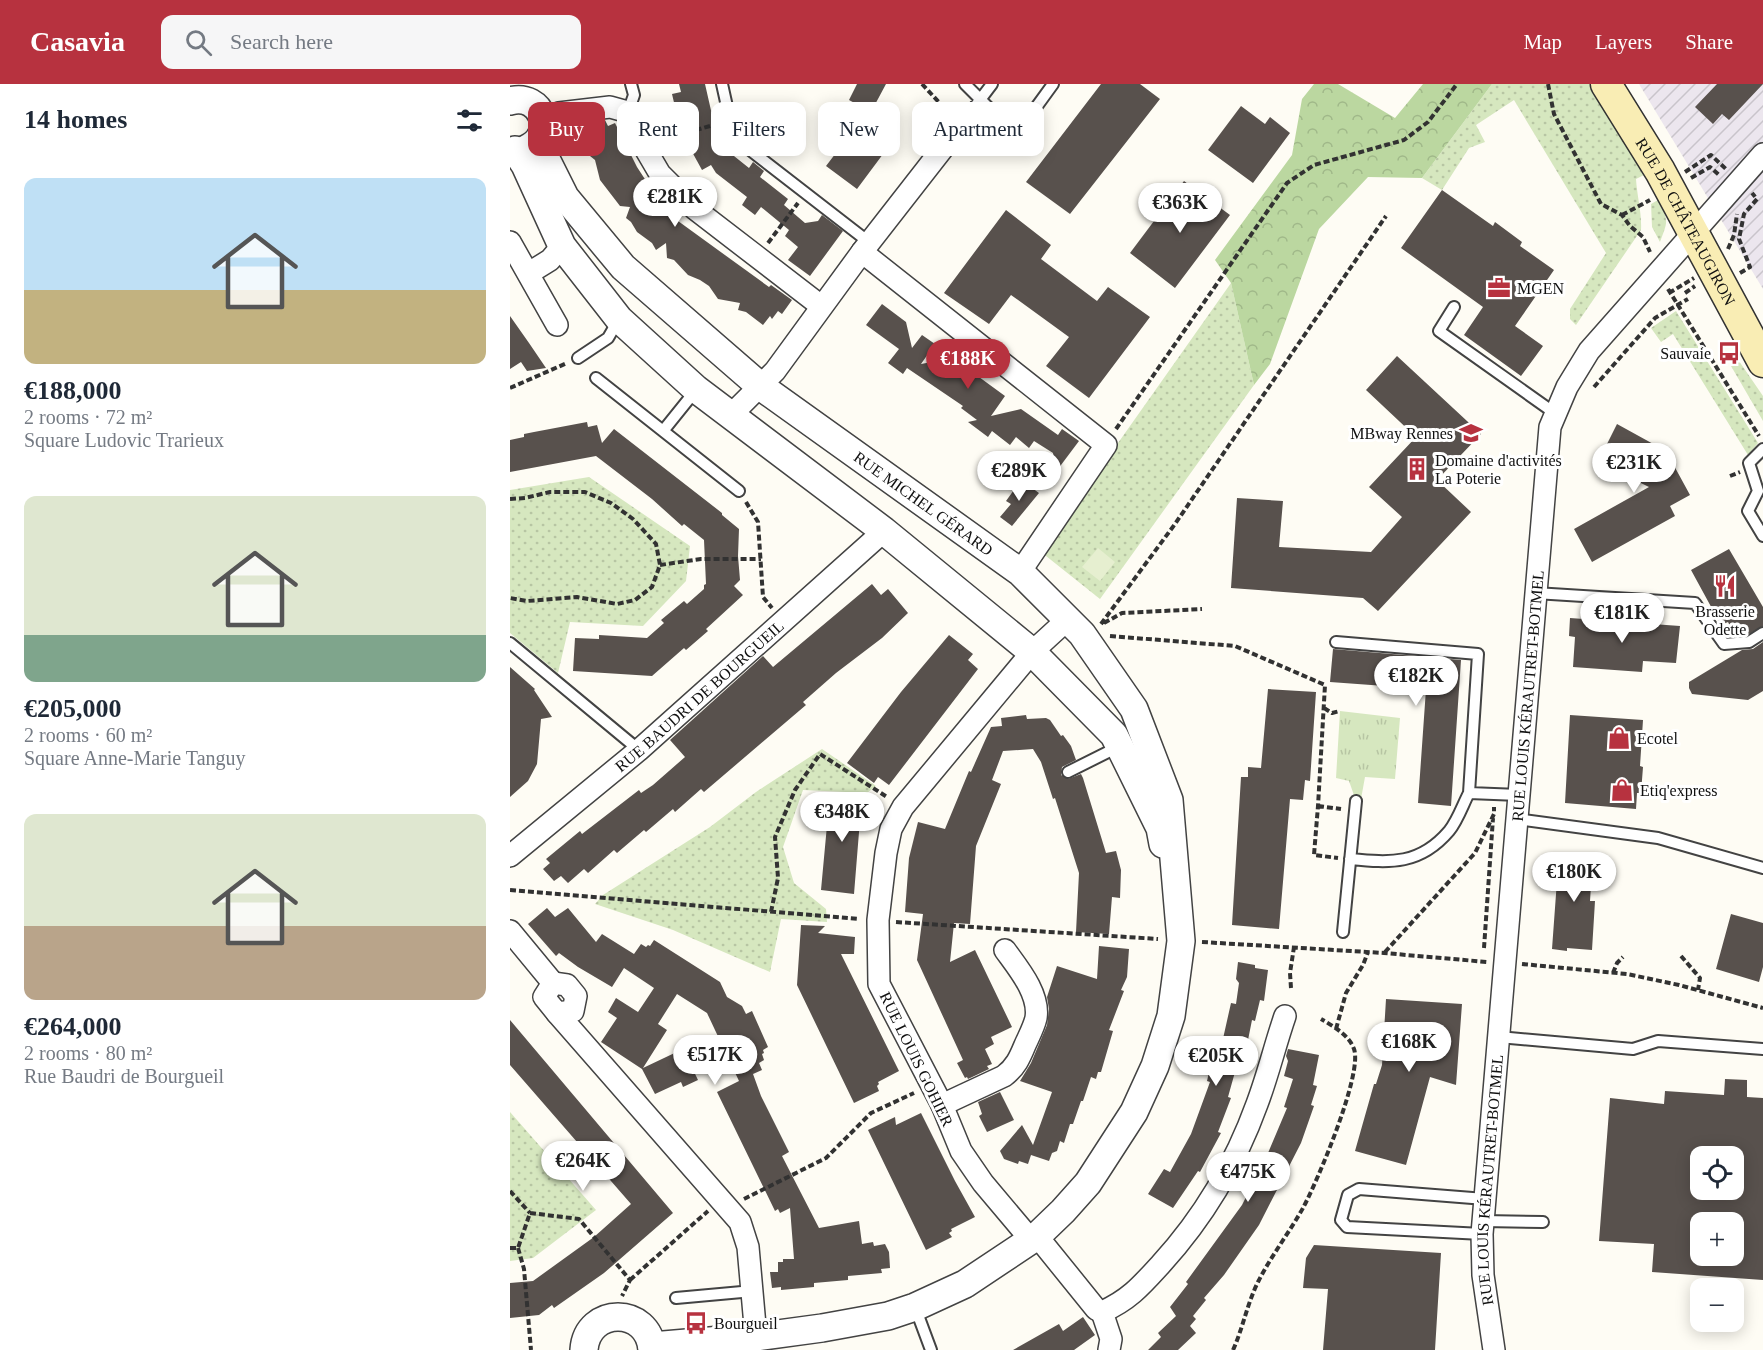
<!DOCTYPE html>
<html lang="en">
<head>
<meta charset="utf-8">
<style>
	:root { --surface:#fff; --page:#f6f6f7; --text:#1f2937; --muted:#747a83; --accent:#b7323f }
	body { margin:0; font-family:"Times New Roman",serif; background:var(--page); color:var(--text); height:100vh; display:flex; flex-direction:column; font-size:22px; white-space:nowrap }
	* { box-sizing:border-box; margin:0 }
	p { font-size:20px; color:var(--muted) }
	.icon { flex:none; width:33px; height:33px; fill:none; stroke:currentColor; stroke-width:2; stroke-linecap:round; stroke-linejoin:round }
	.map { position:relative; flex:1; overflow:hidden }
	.sheet { display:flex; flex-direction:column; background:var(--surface); width:510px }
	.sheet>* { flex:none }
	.hud { position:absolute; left:18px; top:18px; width:570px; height:54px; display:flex; gap:12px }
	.controls { position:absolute; left:1180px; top:1062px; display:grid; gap:12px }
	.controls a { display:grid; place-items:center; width:54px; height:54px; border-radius:12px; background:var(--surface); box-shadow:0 3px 15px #0003; font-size:30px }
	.price { position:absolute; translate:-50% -51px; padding:0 14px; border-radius:21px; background:#fff; color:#222; font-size:20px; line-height:39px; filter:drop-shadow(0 2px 3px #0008) }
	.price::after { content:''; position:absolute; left:50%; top:36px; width:18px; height:14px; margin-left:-9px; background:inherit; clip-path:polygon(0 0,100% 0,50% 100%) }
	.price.selected { background:var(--accent); color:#fff }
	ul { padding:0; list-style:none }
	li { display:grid; align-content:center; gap:12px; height:318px; padding:0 24px }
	li span { display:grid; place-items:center; height:186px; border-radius:12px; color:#555 }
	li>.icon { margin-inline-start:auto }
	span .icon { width:108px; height:108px; fill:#fffc; stroke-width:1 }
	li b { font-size:26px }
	h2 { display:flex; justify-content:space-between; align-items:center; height:72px; padding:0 24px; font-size:26px }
	.pill { padding:0 21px; border-radius:12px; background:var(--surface); box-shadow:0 3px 15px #0003; font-size:21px; line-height:54px }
	.pill.selected { background:var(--accent); color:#fff }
	header { display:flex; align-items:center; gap:36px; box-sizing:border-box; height:84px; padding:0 30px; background:var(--accent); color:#fff }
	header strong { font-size:28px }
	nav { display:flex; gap:33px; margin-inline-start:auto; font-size:21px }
	.search { width:420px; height:54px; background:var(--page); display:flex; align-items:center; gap:15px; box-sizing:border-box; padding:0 21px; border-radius:12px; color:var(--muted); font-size:22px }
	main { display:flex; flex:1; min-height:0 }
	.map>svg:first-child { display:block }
</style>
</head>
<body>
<header>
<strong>Casavia</strong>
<div class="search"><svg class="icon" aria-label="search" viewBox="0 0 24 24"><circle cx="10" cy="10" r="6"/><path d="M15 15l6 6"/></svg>Search here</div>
<nav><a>Map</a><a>Layers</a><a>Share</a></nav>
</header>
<main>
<section class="sheet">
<h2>14 homes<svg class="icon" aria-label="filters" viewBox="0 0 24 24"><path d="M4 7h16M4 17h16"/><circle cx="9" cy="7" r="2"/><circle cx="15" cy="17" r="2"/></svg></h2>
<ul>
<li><span style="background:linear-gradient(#bfe0f5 60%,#c2b280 0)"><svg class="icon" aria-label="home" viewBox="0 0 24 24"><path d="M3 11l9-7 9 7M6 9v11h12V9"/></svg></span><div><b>€188,000</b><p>2 rooms · 72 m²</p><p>Square Ludovic Trarieux</p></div></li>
<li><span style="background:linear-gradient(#dfe7d0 75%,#7fa58c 0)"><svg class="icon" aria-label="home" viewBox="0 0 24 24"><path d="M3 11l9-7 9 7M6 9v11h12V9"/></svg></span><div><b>€205,000</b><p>2 rooms · 60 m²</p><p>Square Anne-Marie Tanguy</p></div></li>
<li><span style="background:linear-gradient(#dfe7d0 60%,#b9a48a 0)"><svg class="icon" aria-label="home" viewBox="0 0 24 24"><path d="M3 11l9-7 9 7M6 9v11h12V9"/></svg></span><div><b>€264,000</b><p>2 rooms · 80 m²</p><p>Rue Baudri de Bourgueil</p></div></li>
</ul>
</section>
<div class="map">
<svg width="1253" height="1266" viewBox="0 0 1253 1266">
	<defs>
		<pattern id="industrial-furrows" width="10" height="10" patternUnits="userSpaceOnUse" patternTransform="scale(1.5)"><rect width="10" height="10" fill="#ece6ee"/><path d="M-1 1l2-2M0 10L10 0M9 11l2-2" fill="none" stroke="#c9c4cb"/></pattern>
		<pattern id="grass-dots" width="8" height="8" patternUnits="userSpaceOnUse" patternTransform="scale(1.5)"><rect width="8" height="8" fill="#d6e7bf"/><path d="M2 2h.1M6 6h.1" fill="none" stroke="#b7c5a3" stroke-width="1.8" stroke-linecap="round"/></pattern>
		<pattern id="forest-crowns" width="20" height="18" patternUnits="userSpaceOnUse" patternTransform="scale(1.5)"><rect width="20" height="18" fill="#bbd7a0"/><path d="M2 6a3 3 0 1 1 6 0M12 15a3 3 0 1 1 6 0" fill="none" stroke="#a0b889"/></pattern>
		<pattern id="park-tufts" width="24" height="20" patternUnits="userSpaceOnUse" patternTransform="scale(1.5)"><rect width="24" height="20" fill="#d6e7bf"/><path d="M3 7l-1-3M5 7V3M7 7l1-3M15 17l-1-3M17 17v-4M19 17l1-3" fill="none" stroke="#b7c5a3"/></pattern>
	</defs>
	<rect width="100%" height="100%" fill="#fefcf4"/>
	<path fill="url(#industrial-furrows)" d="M1129 0H1253V205Z"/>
	<path fill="url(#grass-dots)" d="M982 0H1084L1134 91 1126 95C1127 112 1132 129 1131 146L1066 241 1060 235V225L1096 169 1004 16 966 41 975 58 959 64 932 106 912 94Z
		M1148 116C1159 138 1158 136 1150 158L1142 143 1141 120Z
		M721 199 744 301 590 515 531 468Z
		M1166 227 1248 359 1238 371 1163 250 1151 258 1141 244Z
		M1229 277 1253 312V337L1221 282Z
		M79 393 180 462 176 497 133 542 60 538 48 589 0 549V406Z
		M312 665 366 702 357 709 293 706 273 763 284 799 316 825 317 838 271 835 260 888 163 846 85 820 93 811 200 743 246 708Z
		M0 1028 86 1126 23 1174 0 1177Z"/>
	<path fill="url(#forest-crowns)" d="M804 0H828L885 34 913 0H982L912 94 858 93 809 145 760 280 744 301 721 199 705 176 782 71 792 15Z"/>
	<path fill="url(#park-tufts)" d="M830 627 890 634 885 695 855 693 851 715 846 717 839 697 826 694Z"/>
	<path fill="#e6efd0" d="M588 464 605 478 590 497 572 483Z"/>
	<path fill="#58514d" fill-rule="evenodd" d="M169 0H195L205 44 224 72 239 84 243 78 254 87 250 93 278 115 274 121 295 139 308 137 312 131 333 147 300 192 278 176 288 163 275 152 279 146 251 123 245 131 232 121 237 113 206 89 201 81 192 86 181 66 186 58 176 25 166 27 162 10 171 8Z
		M347 0H376L361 28 339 16Z
		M591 0H630L650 15 560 130 516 98Z
		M1207 0H1253L1219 36 1212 30 1203 40 1185 23Z
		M731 22 755 40 760 33 780 49 743 99 698 66Z
		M95 36 98 42 105 39 127 83 157 129 259 203 261 201 282 216 272 230 268 227 262 235 260 232 253 241 236 228 228 226 230 219 208 215 199 202 190 196 178 191 164 176 157 174 156 159 146 166 142 159 127 148 121 138 116 134 120 123 110 122 90 96 85 76 80 72 84 59 48 60Z
		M354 43 379 62 347 105 316 82 332 61 337 65Z
		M674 97 720 131 665 204 620 169Z
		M932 106 983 142 985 138 1012 158 1010 162 1044 186 1005 242 1033 262 1011 292 954 251 973 223 891 164Z
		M496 126 541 161 531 175 587 217 598 203 640 233 579 314 536 282 559 253 501 211 479 240 434 209Z
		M372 220 396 238 402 264 412 251 425 260 411 280 443 274 495 312 481 332 511 325 548 351 552 345 569 357 545 389 543 369 524 357 519 364 506 353 500 361 482 347 478 353 458 338 467 336 451 324 453 322 397 284 393 290 378 279 389 265 356 241Z
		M0 232 19 259 36 284 17 287 11 278 0 285Z
		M887 272 971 350 927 396 961 428 868 527 853 514 721 504 727 414 773 417 769 463 861 468 892 433 859 403 906 353 856 306Z
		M77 338 78 343 87 341 92 359 104 345 212 429V431L229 445 228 472 230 496 224 502 233 511 196 545 198 547 176 566 174 564 142 592 63 587 65 554 89 555V551L137 554 154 539 151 536 174 517 177 520 194 505V501L196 500 194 456 174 440 172 442 142 415 86 372 0 388V356L14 353V350L24 348Z
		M1107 340 1156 367 1180 411 1160 422 1165 432 1082 478 1064 445 1139 403 1088 378Z
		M511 396 529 409 502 442 490 433 501 420 496 417Z
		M1219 465 1253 523V542L1237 551 1225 552 1218 538 1211 541 1181 486Z
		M362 500 371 511 378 505 398 529 372 554 326 589 293 618 296 621 194 708 191 705 165 728 163 725 136 748 134 746 107 769 104 766 78 789 74 785 58 799 51 792 44 797 33 785 40 779 36 775 70 747 72 750 129 706 131 709 143 701 175 673 160 656 253 572 263 583Z
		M1060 534 1170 542 1166 579 1133 577 1132 588 1063 583 1065 553 1059 552Z
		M439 551 463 570 458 576 468 585 379 701 368 693 364 699 337 679 391 608Z
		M1253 558V607L1238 616 1182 610 1179 604V598L1232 566 1243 565Z
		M823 565 951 576 941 722 908 719 916 605 820 598Z
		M0 583 25 605 24 606 42 633 31 635 27 680 18 697 0 713Z
		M758 605 806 608 800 697 795 696 793 716 780 715 769 845 722 841 731 693H738V683L751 684Z
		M516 631 517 635 536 634 540 636 551 652 553 651 561 662 566 676 552 683 551 691 558 695 571 690 573 694 596 769 606 767 611 786 610 814 602 813 599 850 566 848 569 789 545 714 543 715 531 678 523 665 493 667 482 696 491 700 466 762 460 840 444 839 440 878 465 866 502 943 481 953 484 960 475 965 482 980 477 982 479 985 458 995 457 993 455 994 447 979 453 976 407 876 413 830 395 828 399 774 408 738 435 745 459 687 461 688 481 643 492 642 491 634Z
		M1060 631 1133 636 1130 682 1133 683 1131 709H1127L1126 725 1055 719Z
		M320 709 352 711 344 810 311 806Z
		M1049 769 1083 771 1080 817H1085L1082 866 1057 864V867L1042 865Z
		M37 824 45 833 58 824 86 858 92 850 124 870 131 860 136 863 138 861 140 862 144 856 210 898 217 913 232 922 236 930 242 927 258 963 253 966 254 969 252 970 254 976 249 979 252 986 243 990 251 1012 279 1068 272 1072 309 1144 349 1137 352 1160 363 1158 364 1162 375 1160 379 1168 380 1184 371 1185 372 1189 338 1192V1196L304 1199V1203L271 1206V1203L262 1204 260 1188H268V1178H273V1175H284L280 1124 270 1129 268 1125 265 1127 207 1008 229 997 197 929 167 910 148 940 157 946 133 984 173 965 188 996 173 1003 171 998 145 1010 132 985 91 958 107 934 98 928 106 914 128 928 144 904 114 884 102 903 68 883 49 869 46 872 18 840Z
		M1221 830 1253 839V883L1249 898 1206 885Z
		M291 841 315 842 308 849 345 853 344 870H331L389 987 368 998 369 1000 367 1002 369 1007 344 1019 287 901Z
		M589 862 619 865 617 893 611 906 614 907 599 946 603 947 591 988H588L586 995 581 993 573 1017H571L563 1040H560L554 1059 550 1057 547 1067 542 1069 539 1077 521 1071 518 1080 509 1077 508 1080 494 1075 490 1067 512 1041 523 1061 542 1008 510 997 521 979 537 941 539 925 537 913 547 882 587 895Z
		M728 878 745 881V884L758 886 754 917 750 916 745 937 742 936 738 956 728 988H725L718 1013 721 1014 708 1048 711 1049 690 1088 688 1087 663 1124 638 1110 654 1085 660 1088 681 1050 700 998 697 997 704 967 710 968 721 919 726 920 729 899 726 895Z
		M876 915 952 920 946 1001 920 993 896 1081 845 1067 864 1000H866L872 981Z
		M0 936 163 1129 94 1189 44 1224 42 1221 29 1231 0 1234V1199L23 1197 84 1153 121 1120 0 981Z
		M778 965 809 971 803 1001 807 1002 801 1021 804 1022 791 1059 749 1141 714 1191 694 1214 696 1216 683 1232 686 1235 680 1242 686 1249 668 1266H638L651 1253 648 1249 666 1232 660 1223 678 1200 676 1198 732 1121 758 1069 777 1024 774 1023 783 995 774 992 778 977 776 972Z
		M1215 995 1237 996V1013L1253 1014V1196L1142 1188 1144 1160 1089 1157 1100 1014 1154 1020 1155 1007 1214 1011ZM1191 1072H1224V1106H1191ZM1191 1138H1224V1172H1191Z
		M490 1008 504 1036 477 1048 469 1032 472 1030 468 1018Z
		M411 1029 445 1097 465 1133 441 1145 442 1147 439 1149 442 1153 416 1166 358 1046 385 1033 386 1041Z
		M804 1161 931 1169 925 1266H813L818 1205 793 1204 796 1174Z
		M573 1233 585 1251 564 1266H503L549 1240 553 1247Z"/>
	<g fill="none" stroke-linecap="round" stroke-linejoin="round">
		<g stroke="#434343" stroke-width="14">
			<path id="service" d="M212 0 220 36 240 66 360 159
				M455 0 506 51 543 0
				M118 28 124 11 121 0
				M451 41 482 0
				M944 223 929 247 1046 330
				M68 274 98 254 109 235
				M86 294 229 407
				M153 347 186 306
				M1253 365 1239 379 1248 407 1238 427 1253 452
				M1025 509 1185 519 1214 560 1239 558 1253 549
				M826 558 968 570 959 709
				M0 559 129 666
				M558 688 608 663
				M1007 735 1148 754 1253 784
				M840 775C881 779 910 781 939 747 948 736 953 720 959 709L1009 711
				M833 848 846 717
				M989 953 1123 965 1148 957 1253 965
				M973 1137 1033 1138
				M972 1150 837 1143 831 1136 838 1111 849 1105 975 1115
				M166 1214 243 1207
				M405 1223 421 1266"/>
		</g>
		<g stroke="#434343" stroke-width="24">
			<g id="minor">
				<path d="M33 35 49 29 100 23 118 28 126 38 133 61 150 90 185 125 311 222"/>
				<path d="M0 158 47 241"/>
				<path d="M352 168 596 361 510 488"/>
				<path d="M19 189 40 176 52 162"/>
				<path d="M221 331 265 287 352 168 451 41"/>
				<path id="s1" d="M0 772 129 666 374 447"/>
				<path d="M0 847 43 899"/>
				<path d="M43 899 57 901 66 912 63 927 47 929 34 913Z"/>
				<path d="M47 929 230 1138 238 1163 246 1253"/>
				<path d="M432 1021 494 992C506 983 510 973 515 961 519 952 524 943 526 934 530 910 508 884 495 866"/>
				<path d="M527 1152 586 1225 592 1228C619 1216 631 1202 651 1180 693 1134 726 1078 747 1020 758 991 765 961 775 932"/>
				<path d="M521 1156 473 1099 451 1067 432 1021 369 900 368 836 376 769 381 745 393 723 522 568 558 535"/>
				<path d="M592 1228 601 1255 599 1266"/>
				<path id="s2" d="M984 1266 973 1191 972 1150 1040 343 1057 303 1079 267 1253 70"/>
			</g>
		</g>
		<g stroke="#434343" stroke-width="30">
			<g id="tertiary">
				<path d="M0 17C32 8 48 51 16 65"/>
				<path id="s3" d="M30 55 35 73 55 113 113 183 250 302 510 488 572 550 624 625 659 716 671 857 661 932 645 982 624 1028 578 1099 553 1127 527 1152 455 1200 405 1223 378 1232 312 1244 246 1253 142 1262"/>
				<path d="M5 66 15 81 52 162 109 235 186 305 374 447 522 568 604 651 650 744 653 760"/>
				<path d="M74 1266C77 1222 139 1222 142 1266"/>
			</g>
		</g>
		<g stroke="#323232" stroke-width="33">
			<g id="secondary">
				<path id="s4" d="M1096 0 1150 87 1253 278"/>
			</g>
		</g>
		<path stroke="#323232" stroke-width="4" stroke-dasharray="6 3" stroke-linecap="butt" d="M412 0 438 28
			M1038 0 1044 30 1091 120 1112 131 1120 142 1133 153 1140 168
			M151 56 207 40
			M1175 88 1201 71 1217 86
			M1181 94 1200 83 1209 91
			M1112 131 1140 116
			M258 159 288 119
			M1218 165 1224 151 1227 130
			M1230 189 1240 183 1229 155 1234 130 1247 115 1242 109
			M1158 205 1249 352
			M1159 209 1184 194
			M1175 209 1185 202
			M1084 303 1145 234 1178 215
			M0 304 57 279
			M606 345 777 99 804 81 894 56 918 38 947 0
			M1220 392 1230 388
			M0 415 15 414 40 408H75L101 419 123 435 146 460 150 481 142 503 125 516 107 520 67 513 17 517 0 514
			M236 418 248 438 253 513 262 524
			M150 481 191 475H251
			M594 539 612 529 692 525
			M591 540 665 440 876 132
			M600 552 725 562 815 601 808 722 804 771 828 774
			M814 624 822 629 830 627
			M808 722 831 725
			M0 806 349 835
			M261 828 268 794 265 753 285 706 310 670 377 713
			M386 838 648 855
			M692 858 874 869 977 878
			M974 864 983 734
			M875 868 965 769 984 730V723
			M1171 872 1190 894 1188 906
			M1012 880 1117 890 1169 901 1253 924
			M1103 889 1107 879 1113 873
			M781 904 780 889 784 863
			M826 945 836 909 853 881 858 868
			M0 1107 20 1129
			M234 1115 316 1074 361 1029 404 1009
			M0 1164H8L20 1129 69 1135 120 1196 112 1212
			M8 1164 14 1185 21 1266
			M120 1196 198 1127
			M723 1266C733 1244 737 1220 748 1198 761 1172 779 1149 793 1124 807 1098 853 990 844 965 839 951 823 942 811 935"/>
		<use href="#service" stroke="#fff" stroke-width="10"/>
		<use href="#minor" stroke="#fff" stroke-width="21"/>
		<use href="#tertiary" stroke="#fff" stroke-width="27"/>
		<use href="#secondary" stroke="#f9edb4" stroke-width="30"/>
	</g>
	<defs>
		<g id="office-bare" transform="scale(1.8)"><path d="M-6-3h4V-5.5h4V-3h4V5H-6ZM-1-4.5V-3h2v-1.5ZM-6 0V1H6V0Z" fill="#b7323f" stroke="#fff" stroke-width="2.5" paint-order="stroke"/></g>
		<g id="bus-bare" transform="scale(1.8)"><path d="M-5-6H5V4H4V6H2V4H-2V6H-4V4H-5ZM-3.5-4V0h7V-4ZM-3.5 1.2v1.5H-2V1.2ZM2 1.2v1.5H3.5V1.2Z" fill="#b7323f" stroke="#fff" stroke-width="2.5" paint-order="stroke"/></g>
		<g id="university-bare" transform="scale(1.8)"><path d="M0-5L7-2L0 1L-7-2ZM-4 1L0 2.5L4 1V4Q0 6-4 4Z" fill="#b7323f" stroke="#fff" stroke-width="2.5" paint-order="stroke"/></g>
		<g id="building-bare" transform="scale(1.8)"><path d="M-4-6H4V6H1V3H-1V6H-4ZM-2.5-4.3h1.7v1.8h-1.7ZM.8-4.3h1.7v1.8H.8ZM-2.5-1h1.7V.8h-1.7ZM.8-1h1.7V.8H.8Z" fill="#b7323f" stroke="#fff" stroke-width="2.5" paint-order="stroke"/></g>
		<g id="restaurant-bare" transform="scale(1.8)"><path d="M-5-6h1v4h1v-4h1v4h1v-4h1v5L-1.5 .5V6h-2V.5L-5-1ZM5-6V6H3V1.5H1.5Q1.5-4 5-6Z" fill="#b7323f" stroke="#fff" stroke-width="2.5" paint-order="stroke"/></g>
		<g id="shop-bare" transform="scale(1.8)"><path d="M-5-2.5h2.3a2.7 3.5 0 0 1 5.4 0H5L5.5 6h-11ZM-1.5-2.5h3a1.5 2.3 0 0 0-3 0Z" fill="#b7323f" stroke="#fff" stroke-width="2.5" paint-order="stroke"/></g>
	</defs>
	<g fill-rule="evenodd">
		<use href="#office-bare" x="989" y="204"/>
		<use href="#bus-bare" x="1219" y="269"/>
		<use href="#university-bare" x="961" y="349"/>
		<use href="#building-bare" x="907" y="385"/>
		<use href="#restaurant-bare" x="1215" y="502"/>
		<use href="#shop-bare" x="1109" y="654"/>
		<use href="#shop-bare" x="1112" y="706"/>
		<use href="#bus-bare" x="186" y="1239"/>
	</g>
	<g text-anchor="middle" stroke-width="6" stroke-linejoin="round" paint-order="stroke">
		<g font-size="16" fill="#101010" stroke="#fff">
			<text dy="6" stroke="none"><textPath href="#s4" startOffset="159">RUE DE CHÂTEAUGIRON</textPath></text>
			<text dy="6" stroke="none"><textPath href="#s3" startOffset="537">RUE MICHEL GÉRARD</textPath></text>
			<text dy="6" stroke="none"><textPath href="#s2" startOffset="657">RUE LOUIS KÉRAUTRET-BOTMEL</textPath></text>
			<text dy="6" stroke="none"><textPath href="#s1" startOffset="248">RUE BAUDRI DE BOURGUEIL</textPath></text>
			<text transform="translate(407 975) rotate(64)" y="6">RUE LOUIS GOHIER</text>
			<text dy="6" stroke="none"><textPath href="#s2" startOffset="171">RUE LOUIS KÉRAUTRET-BOTMEL</textPath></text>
		</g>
		<g font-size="16" fill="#101010" stroke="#fff" text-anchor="start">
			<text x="1007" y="210">MGEN</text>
			<text x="1201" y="275" text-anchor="end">Sauvaie</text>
			<text x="943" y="355" text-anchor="end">MBway Rennes</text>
			<text x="925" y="382">Domaine d'activités<tspan x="925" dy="18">La Poterie</tspan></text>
			<text x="1215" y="533" text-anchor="middle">Brasserie<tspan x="1215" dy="18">Odette</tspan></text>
			<text x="1127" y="660">Ecotel</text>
			<text x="1130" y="712">Etiq'express</text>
			<text x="204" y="1245">Bourgueil</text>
		</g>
	</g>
</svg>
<div class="controls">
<a><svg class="icon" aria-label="locate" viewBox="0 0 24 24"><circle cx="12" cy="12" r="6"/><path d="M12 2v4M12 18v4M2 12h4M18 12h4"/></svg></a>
<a>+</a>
<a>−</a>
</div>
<b class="price" style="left:165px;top:144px">€281K</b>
<b class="price" style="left:670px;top:150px">€363K</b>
<b class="price selected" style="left:458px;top:306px">€188K</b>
<b class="price" style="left:1124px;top:410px">€231K</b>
<b class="price" style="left:509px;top:418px">€289K</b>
<b class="price" style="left:1112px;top:560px">€181K</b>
<b class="price" style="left:906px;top:623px">€182K</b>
<b class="price" style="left:332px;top:759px">€348K</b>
<b class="price" style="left:1064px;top:819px">€180K</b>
<b class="price" style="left:899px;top:989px">€168K</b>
<b class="price" style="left:205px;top:1002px">€517K</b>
<b class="price" style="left:706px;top:1003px">€205K</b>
<b class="price" style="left:73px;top:1108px">€264K</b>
<b class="price" style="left:738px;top:1119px">€475K</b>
<div class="hud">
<a class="pill selected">Buy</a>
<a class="pill">Rent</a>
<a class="pill">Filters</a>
<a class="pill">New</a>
<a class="pill">Apartment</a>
</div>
</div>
</main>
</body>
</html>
